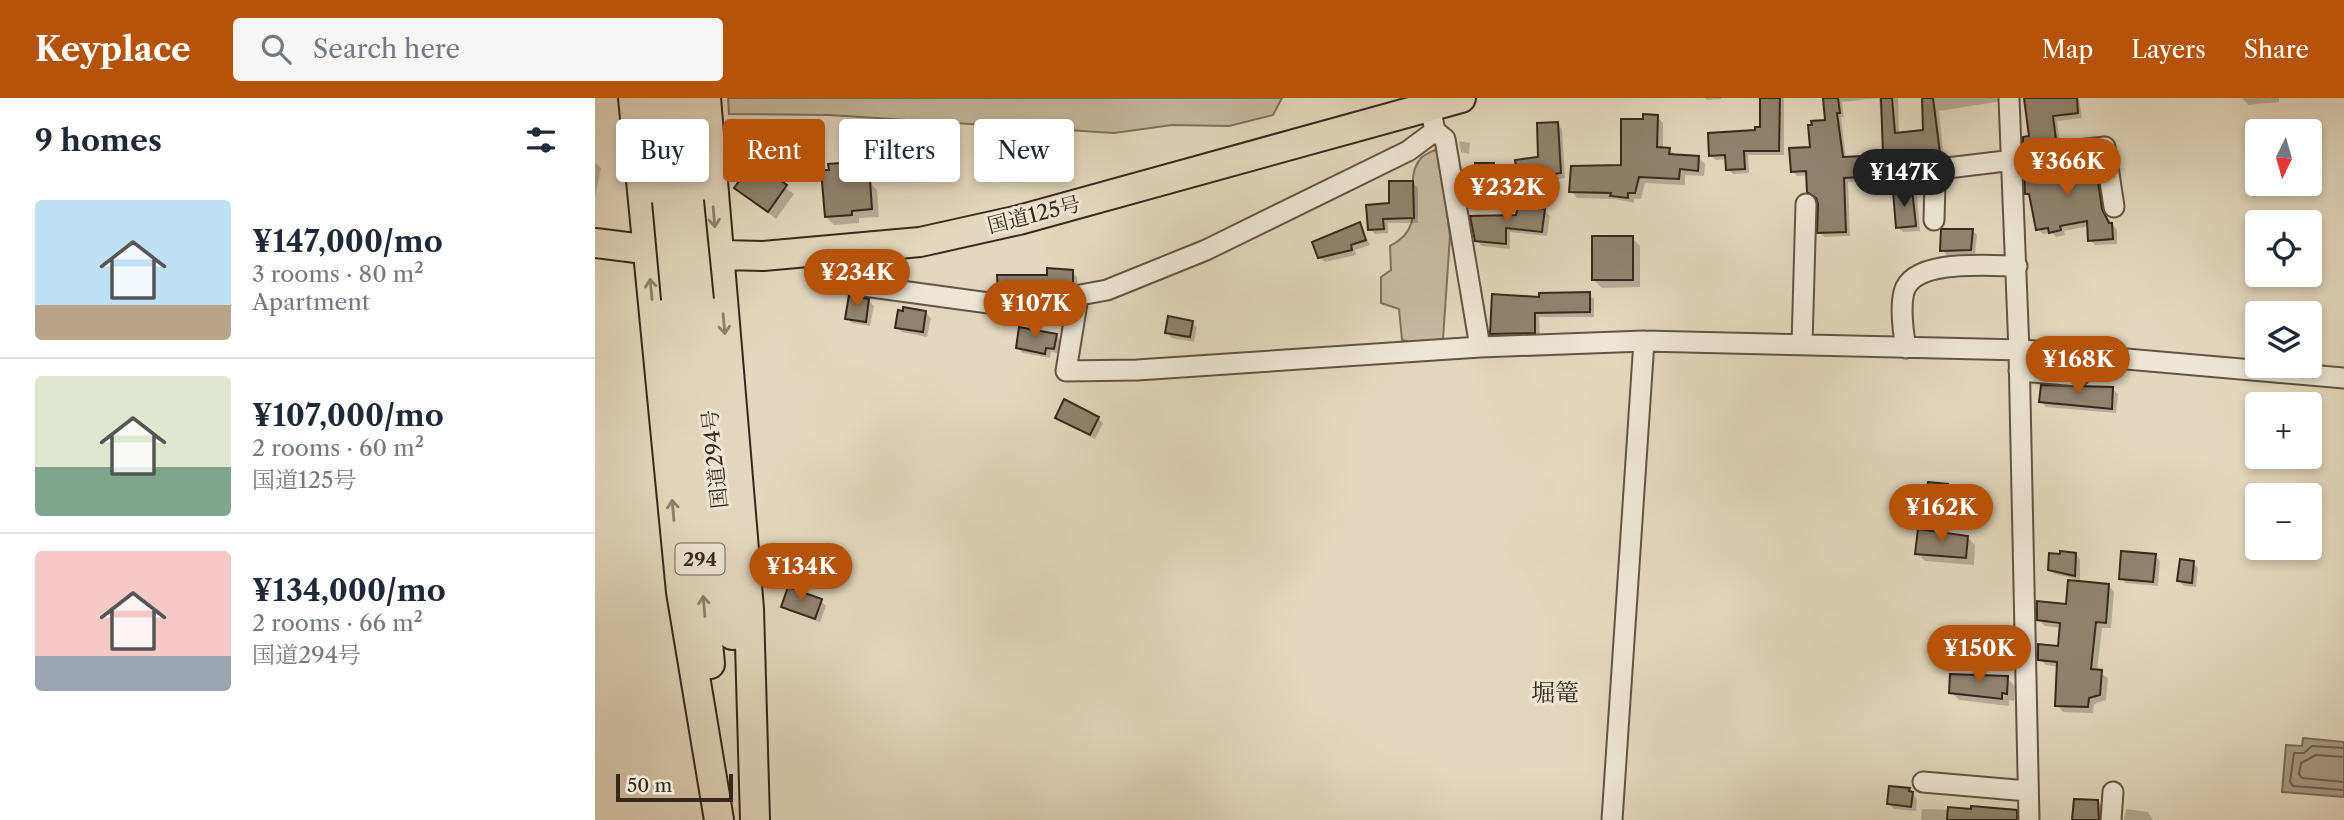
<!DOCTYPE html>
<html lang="en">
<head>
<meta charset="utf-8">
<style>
	:root { --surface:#fff; --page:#f6f6f7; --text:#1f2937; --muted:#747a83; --line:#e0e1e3; --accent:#b45309 }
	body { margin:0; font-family:"Libre Caslon Text","Noto Serif JP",serif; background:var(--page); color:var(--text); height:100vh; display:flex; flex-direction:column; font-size:26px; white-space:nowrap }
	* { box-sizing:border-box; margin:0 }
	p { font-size:23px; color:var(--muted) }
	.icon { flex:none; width:38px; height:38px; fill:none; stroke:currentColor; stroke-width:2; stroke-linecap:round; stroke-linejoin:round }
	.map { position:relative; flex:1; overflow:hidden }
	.details { display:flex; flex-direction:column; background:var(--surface); width:595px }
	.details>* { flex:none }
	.hud { position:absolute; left:21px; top:21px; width:665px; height:63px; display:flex; gap:14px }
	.needle { width:46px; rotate:185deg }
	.tools { position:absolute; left:1650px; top:21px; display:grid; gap:14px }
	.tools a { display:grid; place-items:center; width:77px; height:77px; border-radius:7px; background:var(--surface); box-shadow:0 4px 10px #0003; font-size:35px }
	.scale { position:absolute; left:21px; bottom:18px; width:117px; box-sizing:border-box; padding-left:7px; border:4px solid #36291b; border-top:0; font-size:19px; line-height:24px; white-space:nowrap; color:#36291b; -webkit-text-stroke:5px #ede6d5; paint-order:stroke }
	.price { position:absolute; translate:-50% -60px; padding:0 16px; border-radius:24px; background:var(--accent); color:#fff; font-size:23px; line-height:46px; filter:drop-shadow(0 2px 4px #0008) }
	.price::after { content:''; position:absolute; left:50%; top:42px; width:21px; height:16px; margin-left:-10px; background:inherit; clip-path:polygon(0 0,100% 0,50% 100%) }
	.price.selected { background:#222; color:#fff }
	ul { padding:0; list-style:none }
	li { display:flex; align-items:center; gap:21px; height:175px; padding:0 35px }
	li+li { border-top:2px solid var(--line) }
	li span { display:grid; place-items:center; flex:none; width:196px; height:140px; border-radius:7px; color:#555 }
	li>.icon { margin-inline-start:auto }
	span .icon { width:84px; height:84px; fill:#fffc; stroke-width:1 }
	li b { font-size:30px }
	h2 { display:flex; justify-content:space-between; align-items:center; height:84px; padding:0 35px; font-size:30px }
	.pill { padding:0 24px; border-radius:7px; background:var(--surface); box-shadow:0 4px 10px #0003; font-size:24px; line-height:63px }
	.pill.selected { background:var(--accent); color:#fff }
	header { display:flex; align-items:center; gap:42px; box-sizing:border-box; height:98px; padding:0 35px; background:var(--accent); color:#fff }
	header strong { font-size:33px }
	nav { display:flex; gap:38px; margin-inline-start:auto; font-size:24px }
	.search { width:490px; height:63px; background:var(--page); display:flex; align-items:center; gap:18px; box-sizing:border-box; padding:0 24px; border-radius:7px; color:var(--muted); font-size:26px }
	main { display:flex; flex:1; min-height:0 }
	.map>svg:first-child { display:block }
</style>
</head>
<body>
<header>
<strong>Keyplace</strong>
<div class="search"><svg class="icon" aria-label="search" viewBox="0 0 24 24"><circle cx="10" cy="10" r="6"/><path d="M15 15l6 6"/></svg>Search here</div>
<nav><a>Map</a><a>Layers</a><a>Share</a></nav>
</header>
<main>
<section class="details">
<h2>9 homes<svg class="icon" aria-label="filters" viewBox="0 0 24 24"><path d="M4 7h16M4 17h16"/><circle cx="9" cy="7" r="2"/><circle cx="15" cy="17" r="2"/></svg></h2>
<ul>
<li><span style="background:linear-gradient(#bfe0f5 75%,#b9a48a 0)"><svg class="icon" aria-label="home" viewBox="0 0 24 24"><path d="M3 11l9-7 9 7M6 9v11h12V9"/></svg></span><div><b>¥147,000/mo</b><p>3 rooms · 80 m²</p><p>Apartment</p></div></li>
<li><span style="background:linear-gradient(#dfe7d0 65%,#7fa58c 0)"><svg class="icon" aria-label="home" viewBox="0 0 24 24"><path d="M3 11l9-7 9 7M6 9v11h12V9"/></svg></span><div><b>¥107,000/mo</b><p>2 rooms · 60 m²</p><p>国道125号</p></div></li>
<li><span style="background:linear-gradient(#f6c9c9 75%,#9aa5b1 0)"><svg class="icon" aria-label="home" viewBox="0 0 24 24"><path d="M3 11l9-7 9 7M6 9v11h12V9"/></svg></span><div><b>¥134,000/mo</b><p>2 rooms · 66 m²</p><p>国道294号</p></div></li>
</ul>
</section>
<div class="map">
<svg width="1749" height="722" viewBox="0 0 1749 722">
	<rect width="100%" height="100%" fill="#e3d8bf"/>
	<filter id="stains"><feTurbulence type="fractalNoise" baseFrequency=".00286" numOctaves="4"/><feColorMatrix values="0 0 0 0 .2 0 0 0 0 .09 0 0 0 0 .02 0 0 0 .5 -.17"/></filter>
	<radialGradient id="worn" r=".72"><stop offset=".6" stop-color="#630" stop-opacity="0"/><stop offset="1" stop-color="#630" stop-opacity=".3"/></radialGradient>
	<path fill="#c6baa3" stroke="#7e725f" stroke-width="2" d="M133 0H687L678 17 634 28 577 27 519 35 234 17 134 16Z
		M840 52 845 59 855 138 848 241 820 245 807 242 804 211 786 205V179L796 172 795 148C838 127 804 85 826 60 829 57 836 54 840 52Z"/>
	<path fill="#a89c87" stroke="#7a6e5c" stroke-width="2" d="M1708 640 1749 644V699L1687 694 1691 647 1707 648Z"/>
	<path fill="#0003" fill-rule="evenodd" d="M1110 0H1126V1L1112 2Z
		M1167 0H1189V57H1153L1154 75 1138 76 1133 71 1132 61 1121 62 1115 57 1167 31Z
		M1229 0H1303L1304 36 1330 33 1329 0H1408L1407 3 1344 13 1349 60 1305 68V82L1253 84 1255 138 1229 139 1224 134V101L1213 77 1202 78 1198 73 1216 51 1232 24ZM1284 0 1290 59 1251 61 1246 19H1249L1247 4Z
		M1431 0H1484L1487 20 1462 23 1465 46 1435 50 1430 45 1436 39Z
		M1647 0H1684V4L1653 7Z
		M1062 18 1068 25V51H1074L1081 58 1104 60 1110 66 1109 78 1090 77V87L1050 85 1046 101H1039V105L1020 101 982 100 976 93 1028 68 1050 23Z
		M962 26 967 31 970 80 948 83 949 94 931 96 926 91Z
		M454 37 462 45 459 80 420 76 412 68Z
		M864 43 875 45 874 56 866 54Z
		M1499 64 1504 69 1511 117 1522 132V146L1500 147 1495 142 1494 128 1469 133 1470 137 1461 139 1457 135 1448 136 1443 131 1437 100 1432 95Z
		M0 65 6 70 0 99Z
		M159 66 199 96 181 121 142 90Z
		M261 66 276 78 277 87 282 92 284 119 264 120V125L239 127 231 119Z
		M898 67 903 72 904 92H887L882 87Z
		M818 85 823 90V125H793V135L780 136 775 131Z
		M1317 93 1322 98 1325 133 1308 134 1303 129Z
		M950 113 955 118 952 138 915 134V151L887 148 881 142 923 119Z
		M765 127 775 147 760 152 761 157 730 164 724 159Z
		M1377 132 1382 137 1380 156 1352 157 1347 152Z
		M1037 140 1045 148V189L1007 190 999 182Z
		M477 174 482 179V191L410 198 405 193Z
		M994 196 999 201V219H944L945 239 902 241 897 236 946 200Z
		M274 203 279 208 275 228 257 225 252 220Z
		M309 215H331L336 220 332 239 307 234 302 229Z
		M597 224 602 229 599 244 577 240 572 235Z
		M461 238 466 243 464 255 456 254 455 260 428 255 423 250Z
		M1518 291 1523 296 1521 315 1451 309 1446 303Z
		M462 319 503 320 508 325 500 341Z
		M1352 387 1353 400 1333 396Z
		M1372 439 1380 447 1379 467 1330 463 1322 455Z
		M1480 456 1485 461V482L1460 476 1455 471Z
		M1560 458 1565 463 1563 488 1531 485 1526 480Z
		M1598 465 1603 470 1601 489 1589 488 1584 483Z
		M1513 487 1519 494 1516 530H1507L1502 573 1513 580 1511 602 1499 606 1498 615 1468 614 1462 607 1464 569 1451 567 1445 561 1465 550 1467 530 1450 528 1444 522Z
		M226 503 231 508 225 524 194 513 188 508Z
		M1412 580 1420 588 1419 603 1414 602V608L1364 602 1356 594Z
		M1314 691 1322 701 1321 713 1299 711 1294 706Z
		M1503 704 1508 709V722H1479Z
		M1327 711 1421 714 1426 722H1326Z
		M1531 711 1553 714 1558 722H1529Z"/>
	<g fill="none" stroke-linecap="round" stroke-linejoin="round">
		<path stroke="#6f6251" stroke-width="2" d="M1749 650 1717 648 1709 655H1699L1695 684 1698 688 1749 692
			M1749 659 1721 657 1706 665 1704 676 1707 680 1749 684"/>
	</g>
	<path fill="#908470" stroke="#36291b" stroke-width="2" d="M1165 0H1185L1184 53H1149L1150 71 1131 72 1130 57 1114 58 1113 35 1160 32V29H1165Z
		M1228 0H1243L1245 15H1242L1248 59 1288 57 1286 0H1297L1300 35 1328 32 1327 0H1338L1345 55 1300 64 1301 77 1249 80 1251 134 1222 135 1223 106 1221 100 1212 94 1211 73 1196 74 1194 50 1215 49 1213 27H1217L1216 23 1230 22Z
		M1429 0H1482L1483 15 1458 18 1461 42 1428 46V39L1434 38Z
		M1048 16 1063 17 1062 49 1075 50 1074 56 1104 58 1103 73 1085 71 1084 81 1044 79 1040 95H1033V100L1015 98 1016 95 974 94 976 68 1026 67V21H1048Z
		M963 24 966 75 944 78 945 89 924 92 920 62 943 59 942 25Z
		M414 32 455 36 451 73 410 69Z
		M1500 62 1507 111 1514 125H1517L1518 141 1493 143 1492 123 1465 128 1466 132 1454 135 1453 130 1441 132 1434 96H1430L1429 70Z
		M159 63 192 87 173 114 139 90Z
		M261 64 262 69 269 68 270 82H275L277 111 257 113V117L230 119 226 72H234L233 66Z
		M880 65H899V88H880Z
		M794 83H818L819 120 788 121 789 131 773 132 771 107 794 105Z
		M1317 91 1321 128 1301 130 1298 93Z
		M923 108 950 111 947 134 911 130V146L880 143 875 118 921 117Z
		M765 124 771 142 756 147 757 152 723 160 717 144Z
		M1346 131H1378L1376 152 1345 153Z
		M997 138H1038V182H997Z
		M452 170 478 172V186L403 194 402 177H452Z
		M995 194V214L940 215V235L895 236 897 196 944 199V195Z
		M254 197 274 201 271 224 250 221Z
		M308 209 331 213 328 234 300 230 303 212 308 213Z
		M573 218 598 223 595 239 570 235Z
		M424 229 462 236 459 251 451 250 450 256 421 250Z
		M1446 287 1518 289 1517 311 1444 304Z
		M469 301 504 319 495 337 460 320Z
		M1333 384 1353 386 1352 399 1331 397Z
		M1323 431 1373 438 1371 460 1320 456Z
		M1465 453 1481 455 1480 478 1453 472 1454 455 1465 456Z
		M1526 453 1561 456 1558 484 1524 481Z
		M1585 461 1599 463 1597 485 1582 483Z
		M1473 482 1514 486 1511 525 1501 524 1496 571 1507 572 1505 597 1494 600 1493 609 1460 608 1462 564 1443 562V546L1463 548 1465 525 1442 522V503L1471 506Z
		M193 489 227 501 220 521 186 509Z
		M1355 576 1413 578 1412 596 1407 595V601L1354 595Z
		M1294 688 1315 690 1314 693 1318 694 1316 709 1292 706Z
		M1479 701 1503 702 1504 722H1477Z
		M1376 708 1422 712V722H1352L1353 709 1376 711Z"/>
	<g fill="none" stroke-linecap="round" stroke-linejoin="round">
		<g stroke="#615544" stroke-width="23">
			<path id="minor" d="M1414 0 1424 253 1434 722
				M840 33 850 41 885 249
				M1419 59 1510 49 1519 109
				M1339 122 1340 85 1352 70 1419 62
				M257 153 262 187 401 206 453 203 512 192 611 152 813 53 840 33 835 9
				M483 199 471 273 542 272 885 249 1049 243 1428 252 1749 280
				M1207 247 1211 106
				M1311 250C1308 233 1305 210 1309 194 1318 160 1395 168 1422 168
				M1424 273 1484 278
				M1328 684 1433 693
				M1017 722 1049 243
				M1516 722 1518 694"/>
		</g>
		<g stroke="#36291b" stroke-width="32">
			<path id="highway" d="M38 0 86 494 124 722
				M62 0 72 103
				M84 0 94 103
				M111 0 154 511 160 722
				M0 145 88 156 168 158 325 144 424 122 866 0
				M81 201 115 566
				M104 202 137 537"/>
		</g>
		<use href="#minor" stroke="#ede6d5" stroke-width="19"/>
		<use href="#highway" stroke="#e3d8bf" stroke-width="28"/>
		<g stroke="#36291b" stroke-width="32" stroke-linecap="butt">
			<path id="highway-bridge" d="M72 103 81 201
				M94 103 104 202"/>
		</g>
		<use href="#highway-bridge" stroke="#e3d8bf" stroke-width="28"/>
	</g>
	<defs><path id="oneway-shaft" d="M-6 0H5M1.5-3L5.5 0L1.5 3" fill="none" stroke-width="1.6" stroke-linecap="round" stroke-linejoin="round" transform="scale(1.75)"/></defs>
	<g stroke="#8c806d">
		<use href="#oneway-shaft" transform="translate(119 119) rotate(85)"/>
		<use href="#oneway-shaft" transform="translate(56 191) rotate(-96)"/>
		<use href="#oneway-shaft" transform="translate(129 226) rotate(85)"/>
		<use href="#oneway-shaft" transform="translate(78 412) rotate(-95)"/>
		<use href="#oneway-shaft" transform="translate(109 508) rotate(-95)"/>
	</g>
	<g text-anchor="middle" stroke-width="6" stroke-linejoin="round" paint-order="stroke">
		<rect fill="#ede6d5" stroke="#6d6253" stroke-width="2" x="80.5" y="445.5" width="49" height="31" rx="5"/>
		<g font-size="19" font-weight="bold" fill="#36291b">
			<text x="105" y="468">294</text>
		</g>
		<g font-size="21" fill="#36291b" stroke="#ede6d5">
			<text transform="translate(439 117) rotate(-14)" y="7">国道125号</text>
			<text transform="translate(120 361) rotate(-96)" y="7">国道294号</text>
		</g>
		<g font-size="24" fill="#36291b" stroke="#ede6d5">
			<text x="960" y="603">堀篭</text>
		</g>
	</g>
	<rect width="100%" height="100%" filter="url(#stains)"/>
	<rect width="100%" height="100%" fill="url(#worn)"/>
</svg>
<div class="tools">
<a><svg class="needle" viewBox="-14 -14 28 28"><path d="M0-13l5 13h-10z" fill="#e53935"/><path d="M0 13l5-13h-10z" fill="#747a83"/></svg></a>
<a><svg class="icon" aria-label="locate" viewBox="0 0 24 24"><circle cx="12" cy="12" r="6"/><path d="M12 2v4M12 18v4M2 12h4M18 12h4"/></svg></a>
<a><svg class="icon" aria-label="layers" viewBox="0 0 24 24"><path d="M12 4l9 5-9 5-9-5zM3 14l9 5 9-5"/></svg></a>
<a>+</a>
<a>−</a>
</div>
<div class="scale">50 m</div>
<b class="price" style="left:1472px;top:100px">¥366K</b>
<b class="price selected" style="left:1309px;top:111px">¥147K</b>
<b class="price" style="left:912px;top:126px">¥232K</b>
<b class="price" style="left:262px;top:211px">¥234K</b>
<b class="price" style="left:440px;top:242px">¥107K</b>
<b class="price" style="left:1483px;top:298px">¥168K</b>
<b class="price" style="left:1346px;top:446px">¥162K</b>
<b class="price" style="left:206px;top:505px">¥134K</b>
<b class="price" style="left:1384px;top:587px">¥150K</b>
<div class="hud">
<a class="pill">Buy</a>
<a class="pill selected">Rent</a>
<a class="pill">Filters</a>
<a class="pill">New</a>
</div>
</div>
</main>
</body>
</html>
